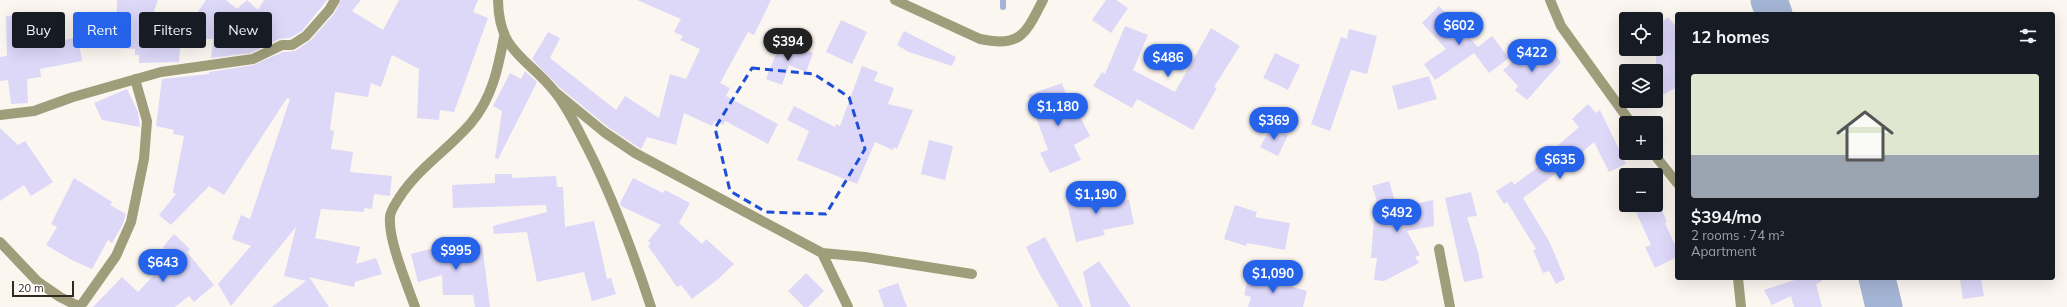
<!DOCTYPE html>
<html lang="en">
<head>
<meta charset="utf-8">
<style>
	:root { --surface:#171b24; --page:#242831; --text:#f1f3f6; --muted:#9ea1a6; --accent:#2563eb }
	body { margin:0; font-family:Mulish,sans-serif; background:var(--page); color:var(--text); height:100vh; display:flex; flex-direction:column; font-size:15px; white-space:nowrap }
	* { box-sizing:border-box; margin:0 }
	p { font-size:13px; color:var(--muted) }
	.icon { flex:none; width:22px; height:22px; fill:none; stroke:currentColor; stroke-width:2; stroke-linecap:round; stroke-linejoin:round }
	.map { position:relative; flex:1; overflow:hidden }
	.details { position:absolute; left:1675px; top:12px; width:380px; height:268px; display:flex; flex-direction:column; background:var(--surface); border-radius:4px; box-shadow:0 4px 16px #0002 }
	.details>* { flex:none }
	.top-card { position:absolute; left:12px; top:12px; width:380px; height:36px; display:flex; gap:8px }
	.buttons { position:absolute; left:1619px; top:12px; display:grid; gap:8px }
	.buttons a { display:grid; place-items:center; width:44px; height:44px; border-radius:4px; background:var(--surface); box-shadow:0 4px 16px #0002; font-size:20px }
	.scale { position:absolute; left:12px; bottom:10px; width:62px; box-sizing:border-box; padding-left:4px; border:2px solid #33271f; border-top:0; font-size:11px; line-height:14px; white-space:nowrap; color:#33271f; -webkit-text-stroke:3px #fff; paint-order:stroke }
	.price { position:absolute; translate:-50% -34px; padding:0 9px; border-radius:14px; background:var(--accent); color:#fff; font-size:13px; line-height:26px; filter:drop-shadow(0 1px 2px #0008) }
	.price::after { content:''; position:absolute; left:50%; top:24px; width:12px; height:9px; margin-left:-6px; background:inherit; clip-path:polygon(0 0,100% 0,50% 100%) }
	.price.selected { background:#222; color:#fff }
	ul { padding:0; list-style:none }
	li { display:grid; align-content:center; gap:8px; height:212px; padding:0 16px }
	li span { display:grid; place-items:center; height:124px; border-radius:4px; color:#555 }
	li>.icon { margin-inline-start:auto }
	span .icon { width:72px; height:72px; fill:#fffc; stroke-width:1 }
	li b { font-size:17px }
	h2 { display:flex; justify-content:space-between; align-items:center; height:48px; padding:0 16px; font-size:17px }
	.tag { padding:0 14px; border-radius:4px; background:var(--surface); box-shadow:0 4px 16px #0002; font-size:14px; line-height:36px }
	.tag.selected { background:var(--accent); color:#fff }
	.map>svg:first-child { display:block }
</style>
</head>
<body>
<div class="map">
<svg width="2067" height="307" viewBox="0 0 2067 307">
	<rect width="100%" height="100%" fill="#fcf6f1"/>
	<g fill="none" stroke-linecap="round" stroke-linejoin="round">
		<path stroke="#a4b4d4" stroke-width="6" d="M1003 0V7"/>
		<path stroke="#a4b4d4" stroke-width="37" d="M1769 0 1774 14
			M1877 278 1884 307"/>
	</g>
	<path fill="#ddd7f8" d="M117 0H158L147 30 181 33 179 62 139 63V55H135V49L116 48Z
		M206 0H226L237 9 247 0 258 10 264 0H327L302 31 290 38 279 39 251 53 211 58 213 39H189V24Z
		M341 0H361L352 11 383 30 399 0H478L473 12 488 18 454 112 440 110 439 120 417 118 419 69 392 55 381 87 371 83 368 97 335 92 330 130 334 131 331 149 353 152 350 172 392 176 390 196 374 194 372 209 364 208V212L321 209 315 238 360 247 356 264 376 258 382 274 355 282 354 287 309 277 329 307H272L306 281 284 276 296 227 231 306 218 284 251 246 232 239 241 215 250 219 290 99 287 98 224 195 209 186 171 225 159 215 176 194 173 192 184 136 173 134 174 130 156 126 162 79 209 74V72L254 65 283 52 295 51 311 40 334 14Z
		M637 0H771L754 35 748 32 720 83 730 88 726 96 778 124 768 144 725 121 723 125 715 121 712 126 684 113 676 145 647 137 641 149 608 127 559 87 532 59 548 32 560 38 550 58 616 110 625 96 659 118 670 74 686 79 700 49 680 40 683 36 674 32 681 19Z
		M1106 0H1116L1128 8 1111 33 1092 20Z
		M1439 6 1478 47 1492 36 1509 58 1489 73 1474 53 1435 80 1424 64 1446 49 1422 23Z
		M27 15 29 47 78 37 82 61 40 69 41 77 27 79 28 103 11 104 8 80 0 81V57L7 56 6 16Z
		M1668 17 1677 28V87L1656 99V27Z
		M841 20 867 32 852 64 826 52Z
		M1125 26 1148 35 1133 70 1175 92 1211 28 1240 46 1214 87 1217 88 1193 130 1137 99 1132 108 1093 86 1102 72 1105 74Z
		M1349 29 1377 36 1367 74 1351 70 1330 131 1311 124 1341 37 1347 39Z
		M904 31 956 57 952 66 909 52 897 45Z
		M780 44H786L813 53 806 72 789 65 782 85 766 79Z
		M1551 49 1561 62 1527 100 1515 90 1518 86 1503 70 1519 56 1528 66Z
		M1275 53 1300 65 1288 90 1263 78Z
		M862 66 878 72 874 81 894 88 888 104 913 110 897 149 894 147 893 150 875 142 857 184 797 160 809 131 787 120 794 106 835 127 836 124 840 126Z
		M525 71 537 82 498 159 495 158 502 111 493 106 510 73 521 79Z
		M1429 76 1437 99 1398 110 1392 86Z
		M1062 83 1075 118 1078 113 1090 136 1074 145 1081 160 1050 173 1040 153 1048 150 1028 95Z
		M127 89 138 112 140 127 102 120 94 103Z
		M1588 104 1596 113 1600 110 1626 164 1609 172 1594 142 1570 163 1523 198 1550 243 1565 279 1556 284 1549 271 1543 273 1533 250 1536 249 1507 202 1504 204 1496 191 1512 181 1514 185 1559 151 1556 147 1579 127 1572 119Z
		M1271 127 1288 135 1278 156 1260 147Z
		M0 128 18 145 25 141 53 182 31 196 24 185 0 201Z
		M929 140 953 146 945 180 921 174Z
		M495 174H512V178L556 176 557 187H563L565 227 594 221 607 279 611 278 616 294 592 301 584 272 537 282 527 232 494 234 493 226 547 212 546 205 453 208 452 185 495 183Z
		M74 178 112 202 110 205 126 214 123 224 112 243 108 240 92 269 72 260 46 245 57 227 51 224Z
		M633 178 663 193 665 190 690 203 679 223 702 244 706 239 734 264 717 280 692 299 681 285 677 287 648 246 651 243 648 241 661 225 621 206 620 203Z
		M1389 181 1397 208 1433 200 1434 226 1407 231 1420 255 1415 257 1419 263 1384 281 1374 280 1377 258H1371L1374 219 1383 220 1372 186Z
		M1094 188 1098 205 1129 200 1134 224 1103 230 1105 235 1076 242 1065 195Z
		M1471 192 1477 216 1467 217 1478 252 1483 278 1464 282 1445 198Z
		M1658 201 1667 222 1665 223 1677 249V257L1655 268 1645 247 1651 245 1636 212 1650 205H1656Z
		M1235 205 1257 212 1255 217 1290 223 1285 250 1247 243 1246 246 1224 239Z
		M174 234 190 249 187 252 214 285 194 302 189 296 175 307H93L122 277 138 292 173 255 163 247Z
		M1045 237 1073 288 1083 307H1059L1039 273 1026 247Z
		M449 244 450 248 482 244 490 307H475L473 295H443L442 275 418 282 411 254Z
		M1099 261 1131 307H1091L1083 272Z
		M806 273 824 291 808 307H804L788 291Z
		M1249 275 1307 291 1303 307H1248L1251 297 1244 295Z
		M1801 278H1820L1822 281 1816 284 1822 307H1794L1791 296 1772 305 1764 290Z
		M1973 278H1981L1984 296 1963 299 1960 280Z
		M898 283 907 307H884L878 290Z"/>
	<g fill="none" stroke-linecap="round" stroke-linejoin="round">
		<path stroke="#9f9d7a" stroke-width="10" d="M498 0C499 53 526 56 555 92 568 108 577 128 587 147 613 198 633 252 651 307
			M895 0 980 39C1021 48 1026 33 1043 0
			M1550 0 1561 26 1631 123
			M554 91 604 132 635 153 822 253 865 257 972 274
			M0 115 34 111 73 97 161 72 253 59 282 45H292L306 36 329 10 335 0
			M1653 153 1677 183
			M0 242 38 282 60 297 80 307 116 256 131 222 144 159 147 121 135 79
			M1439 249 1450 307
			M822 253 848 307
			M1738 278 1741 307
			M415 307C407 284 388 240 390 217 390 211 396 203 399 198 419 167 448 150 471 123 492 98 498 69 504 37"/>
	</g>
	<path fill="none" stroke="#1d4ed8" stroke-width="3" stroke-dasharray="8 5" stroke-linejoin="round" d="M752 68 814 74 849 97 865 149 826 214 766 212 730 191 715 128Z"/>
</svg>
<div class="buttons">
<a><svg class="icon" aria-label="locate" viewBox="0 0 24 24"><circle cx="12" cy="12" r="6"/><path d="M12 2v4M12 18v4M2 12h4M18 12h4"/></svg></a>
<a><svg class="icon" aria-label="layers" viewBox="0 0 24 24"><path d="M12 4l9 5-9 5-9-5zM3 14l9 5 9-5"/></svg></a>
<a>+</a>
<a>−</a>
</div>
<div class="scale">20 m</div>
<b class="price" style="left:1459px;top:46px">$602</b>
<b class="price selected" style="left:788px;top:62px">$394</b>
<b class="price" style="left:1532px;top:73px">$422</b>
<b class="price" style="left:1168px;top:78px">$486</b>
<b class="price" style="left:1058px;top:127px">$1,180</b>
<b class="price" style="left:1274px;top:141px">$369</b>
<b class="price" style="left:1560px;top:180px">$635</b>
<b class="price" style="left:1096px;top:215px">$1,190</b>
<b class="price" style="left:1397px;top:233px">$492</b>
<b class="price" style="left:456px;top:271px">$995</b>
<b class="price" style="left:163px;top:283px">$643</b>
<b class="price" style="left:1273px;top:294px">$1,090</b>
<div class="top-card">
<a class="tag">Buy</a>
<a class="tag selected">Rent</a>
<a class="tag">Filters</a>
<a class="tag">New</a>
</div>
<section class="details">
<h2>12 homes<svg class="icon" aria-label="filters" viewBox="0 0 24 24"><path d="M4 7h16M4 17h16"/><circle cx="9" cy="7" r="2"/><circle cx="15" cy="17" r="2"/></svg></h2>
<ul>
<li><span style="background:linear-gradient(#dfe7d0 65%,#9aa5b1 0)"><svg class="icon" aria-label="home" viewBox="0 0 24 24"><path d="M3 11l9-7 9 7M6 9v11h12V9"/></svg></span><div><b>$394/mo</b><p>2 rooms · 74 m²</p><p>Apartment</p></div></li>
</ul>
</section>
</div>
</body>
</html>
